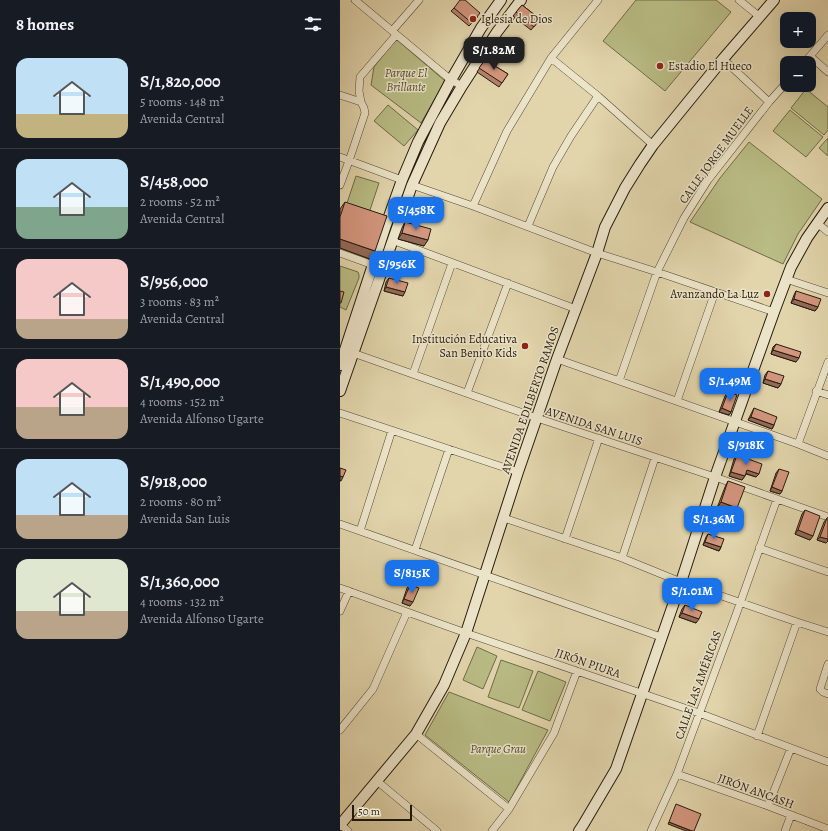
<!DOCTYPE html>
<html lang="en">
<head>
<meta charset="utf-8">
<style>
	:root { --surface:#171b24; --page:#20242c; --text:#f1f3f6; --muted:#9ea1a6; --line:#363941; --accent:#1a73e8 }
	body { margin:0; font-family:Alegreya,serif; background:var(--page); color:var(--text); height:100vh; display:flex; flex-direction:column; font-size:15px; white-space:nowrap }
	* { box-sizing:border-box; margin:0 }
	p { font-size:13px; color:var(--muted) }
	.icon { flex:none; width:22px; height:22px; fill:none; stroke:currentColor; stroke-width:2; stroke-linecap:round; stroke-linejoin:round }
	.map { position:relative; flex:1; overflow:hidden }
	.drawer { display:flex; flex-direction:column; background:var(--surface); width:340px }
	.drawer>* { flex:none }
	.controls { position:absolute; left:440px; top:12px; display:grid; gap:8px }
	.controls a { display:grid; place-items:center; width:36px; height:36px; border-radius:8px; background:var(--surface); box-shadow:0 4px 16px #0002; font-size:20px }
	.scale { position:absolute; left:12px; bottom:10px; width:60px; box-sizing:border-box; padding-left:4px; border:2px solid #251b0d; border-top:0; font-size:11px; line-height:14px; white-space:nowrap; color:#251b0d; -webkit-text-stroke:3px #ece4c9; paint-order:stroke }
	.price { position:absolute; translate:-50% -34px; padding:0 9px; border-radius:8px; background:var(--accent); color:#fff; font-size:13px; line-height:26px; filter:drop-shadow(0 1px 2px #0008) }
	.price::after { content:''; position:absolute; left:50%; top:24px; width:12px; height:9px; margin-left:-6px; background:inherit; clip-path:polygon(0 0,100% 0,50% 100%) }
	.price.current { background:#222; color:#fff }
	ul { padding:0; list-style:none }
	li { display:flex; align-items:center; gap:12px; height:100px; padding:0 16px }
	li+li { border-top:1px solid var(--line) }
	li span { display:grid; place-items:center; flex:none; width:112px; height:80px; border-radius:12px; color:#555 }
	li>.icon { margin-inline-start:auto }
	span .icon { width:48px; height:48px; fill:#fffc; stroke-width:1 }
	li b { font-size:17px }
	h2 { display:flex; justify-content:space-between; align-items:center; height:48px; padding:0 16px; font-size:17px }
	main { display:flex; flex:1; min-height:0 }
	.map>svg:first-child { display:block }
</style>
</head>
<body>
<main>
<section class="drawer">
<h2>8 homes<svg class="icon" aria-label="filters" viewBox="0 0 24 24"><path d="M4 7h16M4 17h16"/><circle cx="9" cy="7" r="2"/><circle cx="15" cy="17" r="2"/></svg></h2>
<ul>
<li><span style="background:linear-gradient(#bfe0f5 70%,#c2b280 0)"><svg class="icon" aria-label="home" viewBox="0 0 24 24"><path d="M3 11l9-7 9 7M6 9v11h12V9"/></svg></span><div><b>S/1,820,000</b><p>5 rooms · 148 m²</p><p>Avenida Central</p></div></li>
<li><span style="background:linear-gradient(#bfe0f5 60%,#7fa58c 0)"><svg class="icon" aria-label="home" viewBox="0 0 24 24"><path d="M3 11l9-7 9 7M6 9v11h12V9"/></svg></span><div><b>S/458,000</b><p>2 rooms · 52 m²</p><p>Avenida Central</p></div></li>
<li><span style="background:linear-gradient(#f6c9c9 75%,#b9a48a 0)"><svg class="icon" aria-label="home" viewBox="0 0 24 24"><path d="M3 11l9-7 9 7M6 9v11h12V9"/></svg></span><div><b>S/956,000</b><p>3 rooms · 83 m²</p><p>Avenida Central</p></div></li>
<li><span style="background:linear-gradient(#f6c9c9 60%,#b9a48a 0)"><svg class="icon" aria-label="home" viewBox="0 0 24 24"><path d="M3 11l9-7 9 7M6 9v11h12V9"/></svg></span><div><b>S/1,490,000</b><p>4 rooms · 152 m²</p><p>Avenida Alfonso Ugarte</p></div></li>
<li><span style="background:linear-gradient(#bfe0f5 70%,#b9a48a 0)"><svg class="icon" aria-label="home" viewBox="0 0 24 24"><path d="M3 11l9-7 9 7M6 9v11h12V9"/></svg></span><div><b>S/918,000</b><p>2 rooms · 80 m²</p><p>Avenida San Luis</p></div></li>
<li><span style="background:linear-gradient(#dfe7d0 65%,#b9a48a 0)"><svg class="icon" aria-label="home" viewBox="0 0 24 24"><path d="M3 11l9-7 9 7M6 9v11h12V9"/></svg></span><div><b>S/1,360,000</b><p>4 rooms · 132 m²</p><p>Avenida Alfonso Ugarte</p></div></li>
</ul>
</section>
<div class="map">
<svg width="488" height="831" viewBox="0 0 488 831">
	<rect width="100%" height="100%" fill="#e2d5ac"/>
	<filter id="stains"><feTurbulence type="fractalNoise" baseFrequency=".005" numOctaves="4"/><feColorMatrix values="0 0 0 0 .2 0 0 0 0 .09 0 0 0 0 .02 0 0 0 .5 -.17"/></filter>
	<radialGradient id="worn" r=".72"><stop offset=".6" stop-color="#630" stop-opacity="0"/><stop offset="1" stop-color="#630" stop-opacity=".3"/></radialGradient>
	<path fill="#b9bc85" stroke="#6f6c49" d="M296 0H376L391 12 325 91 263 41Z
		M56 39 105 81 81 123 31 85 34 67Z
		M466 89 488 107V130L484 135 451 108Z
		M48 105 78 130 64 146 34 121Z
		M450 110 483 137 466 157 433 131Z
		M488 138V156L479 148Z
		M409 142 482 199 458 234 443 264 350 222 380 178Z
		M16 176 39 183 28 216 5 209Z
		M0 266 18 272 19 275V278L6 310 0 307Z
		M137 647 157 656 143 689 123 680Z
		M161 660 193 671 179 708 148 697Z
		M198 671 226 682 210 721 182 710Z
		M109 692 208 730 169 802 85 735Z"/>
	<g fill="none" stroke-linecap="round" stroke-linejoin="round">
		<g stroke="#544a35" stroke-width="8">
			<path id="street" d="M15 0 111 80 122 86
				M399 0 420 17
				M52 31 79 0
				M470 56 488 72
				M211 58 258 96 313 145
				M383 59 429 102
				M464 63 488 35
				M0 95 21 102
				M0 157 62 180
				M0 185 9 161 25 113 24 108 21 102 19 91 20 77 56 35
				M72 185 133 206 257 253 317 272 434 312
				M133 206 167 131 211 58 258 0
				M477 223 488 232
				M188 226 213 167 231 136 258 96
				M52 240 236 309
				M0 253 33 265
				M446 279 488 293
				M13 353 197 418 375 477 488 517
				M217 359 458 444 488 456
				M73 374 112 263
				M279 381 317 272 344 218 368 180 429 102 447 82
				M476 391 488 395
				M127 393 168 283
				M337 401 375 292
				M0 413 178 472
				M458 444 488 362
				M164 518 282 558 341 582 457 622 488 632
				M0 524 321 637
				M20 531 52 430
				M225 539 259 438
				M419 548 488 572
				M75 550 109 449
				M282 558 315 458
				M0 588 126 633 359 713 488 762
				M0 611 9 591
				M488 664 480 689 483 692 488 694
				M0 730 33 689 67 612
				M76 734 169 809
				M417 736 457 622
				M337 774 428 806 488 829
				M37 781 97 831
				M428 806 451 748
				M0 824 8 831
				M152 831 169 809 214 733 237 671
				M311 831 337 774 397 612 437 499
				M445 831 451 815"/>
		</g>
		<g stroke="#251b0d" stroke-width="12">
			<path id="secondary" d="M0 365 46 225 62 180 78 142 111 80 141 28 161 0
				M0 391 72 185 100 123 122 86 157 32 181 0
				M0 825 76 734 104 685 126 633 178 472 217 359 257 253 265 227 285 188 300 164 313 145 383 59 434 0
				M239 831 243 825 276 769 341 582 375 477 434 312 451 267 467 238 488 208"/>
		</g>
		<use href="#street" stroke="#ece4c9" stroke-width="7"/>
		<use href="#secondary" stroke="#ece4c9" stroke-width="10"/>
	</g>
	<path fill="#b5816c" stroke="#251b0d" d="M182 5 200 19 191 30 173 16Z
		M114 8 138 17 129 26 111 11Z
		M145 60 168 74 159 87 137 72Z
		M5 202 35 251 30 259 0 248V209Z
		M65 222 84 246 58 239 62 228Z
		M49 278 63 296 44 291 46 282Z
		M456 291 478 307 475 311 451 303 454 295Z
		M436 344 456 362 431 354 433 347Z
		M428 371 441 384 438 388 423 383 425 375Z
		M388 392 391 412 389 415 379 412 385 396Z
		M414 408 434 425 432 429 408 420Z
		M397 455 416 477 406 474 402 480 389 476 394 459Z
		M439 469 442 491 440 494 430 491 436 473Z
		M388 481 397 508 394 514 377 508 385 487Z
		M465 510 470 540 455 534 462 514Z
		M487 518H488V541L486 543 477 540 484 522Z
		M368 534 381 547 379 551 363 545 366 537Z
		M70 585V606L62 603 67 588Z
		M345 605 356 623 339 617 342 609Z"/>
	<path fill="#946958" stroke="#251b0d" d="M62 233 88 240 84 246 58 239Z
		M0 239 35 251 30 259 0 248Z
		M46 287 65 292 63 296 44 291Z
		M454 299 478 307 475 311 451 303Z
		M433 350 459 358 456 362 431 354Z
		M425 379 441 384 438 388 423 383Z
		M382 408 391 412 389 415 379 412Z
		M411 417 434 425 432 429 408 420Z
		M407 470 419 474 416 477 405 473Z
		M391 472 405 476 402 480 389 476Z
		M0 476 3 477 1 481H0Z
		M432 487 442 491 440 494 430 491Z
		M381 502 397 508 394 514 377 508Z
		M458 530 473 536 470 540 455 534Z
		M480 537 488 539V541L486 543 477 540Z
		M365 542 381 547 379 551 363 545Z
		M64 599 73 602 70 606 62 603Z
		M342 613 359 619 356 623 339 617Z
		M329 822 352 831H346L328 824Z"/>
	<path fill="#d3967e" stroke="#251b0d" d="M120 0H125L140 13 132 23 114 8Z
		M182 5 200 19 194 27 176 12Z
		M145 60 168 74 162 83 139 68Z
		M5 202 47 216 35 251 0 239V217Z
		M65 222 91 229 88 240 62 233Z
		M49 278 68 283 65 292 46 287Z
		M0 291 4 292 1 303H0Z
		M456 291 481 299 478 307 454 299Z
		M436 344 461 352 459 358 433 350Z
		M428 371 444 376 441 384 425 379Z
		M388 392 397 395 391 412 382 408Z
		M414 408 437 417 434 425 411 417Z
		M397 455 422 464 419 474 407 470 405 476 391 472Z
		M0 468 6 470 3 477 0 476Z
		M439 469 449 472 442 491 432 487Z
		M388 481 405 487 397 508 381 502Z
		M465 510 480 516 473 536 458 530Z
		M487 518H488V539L480 537Z
		M368 534 384 539 381 547 365 542Z
		M70 585 79 588 73 602 64 599Z
		M345 605 362 612 359 619 342 613Z
		M336 804 361 814 354 831H352L329 822Z"/>
	<g fill="#8f2418" stroke="#ece4c9" stroke-width="1.5">
		<circle cx="133" cy="19" r="4"/>
		<circle cx="320" cy="66" r="4"/>
		<circle cx="427" cy="294" r="4"/>
		<circle cx="185" cy="346" r="4"/>
	</g>
	<g text-anchor="middle" stroke-width="3" stroke-linejoin="round" paint-order="stroke">
		<g font-size="12" fill="#251b0d" stroke="#ece4c9" text-anchor="start">
			<text x="141" y="23">Iglesia de Dios</text>
			<text x="328" y="70">Estadio El Hueco</text>
			<text x="419" y="298" text-anchor="end">Avanzando La Luz</text>
			<text x="177" y="343" text-anchor="end">Institución Educativa<tspan x="177" dy="14">San Benito Kids</tspan></text>
		</g>
		<g font-size="12" font-style="italic" fill="#514b31" stroke="#ece4c9">
			<text x="66" y="77">Parque El<tspan x="66" dy="14">Brillante</tspan></text>
			<text x="158" y="753">Parque Grau</text>
		</g>
		<g font-size="12" fill="#251b0d" stroke="#ece4c9">
			<text transform="translate(376 155) rotate(-54)" y="4">CALLE JORGE MUELLE</text>
			<text transform="translate(190 400) rotate(-71)" y="4">AVENIDA EDILBERTO RAMOS</text>
			<text transform="translate(254 426) rotate(18)" y="4">AVENIDA SAN LUIS</text>
			<text transform="translate(248 663) rotate(19)" y="4">JIRÓN PIURA</text>
			<text transform="translate(358 685) rotate(-70)" y="4">CALLE LAS AMÉRICAS</text>
			<text transform="translate(416 791) rotate(20)" y="4">JIRÓN ANCASH</text>
		</g>
	</g>
	<rect width="100%" height="100%" filter="url(#stains)"/>
	<rect width="100%" height="100%" fill="url(#worn)"/>
</svg>
<div class="controls">
<a>+</a>
<a>−</a>
</div>
<div class="scale">50 m</div>
<b class="price current" style="left:154px;top:71px">S/1.82M</b>
<b class="price" style="left:76px;top:231px">S/458K</b>
<b class="price" style="left:57px;top:285px">S/956K</b>
<b class="price" style="left:390px;top:402px">S/1.49M</b>
<b class="price" style="left:406px;top:466px">S/918K</b>
<b class="price" style="left:374px;top:540px">S/1.36M</b>
<b class="price" style="left:72px;top:594px">S/815K</b>
<b class="price" style="left:352px;top:612px">S/1.01M</b>
</div>
</main>
</body>
</html>
